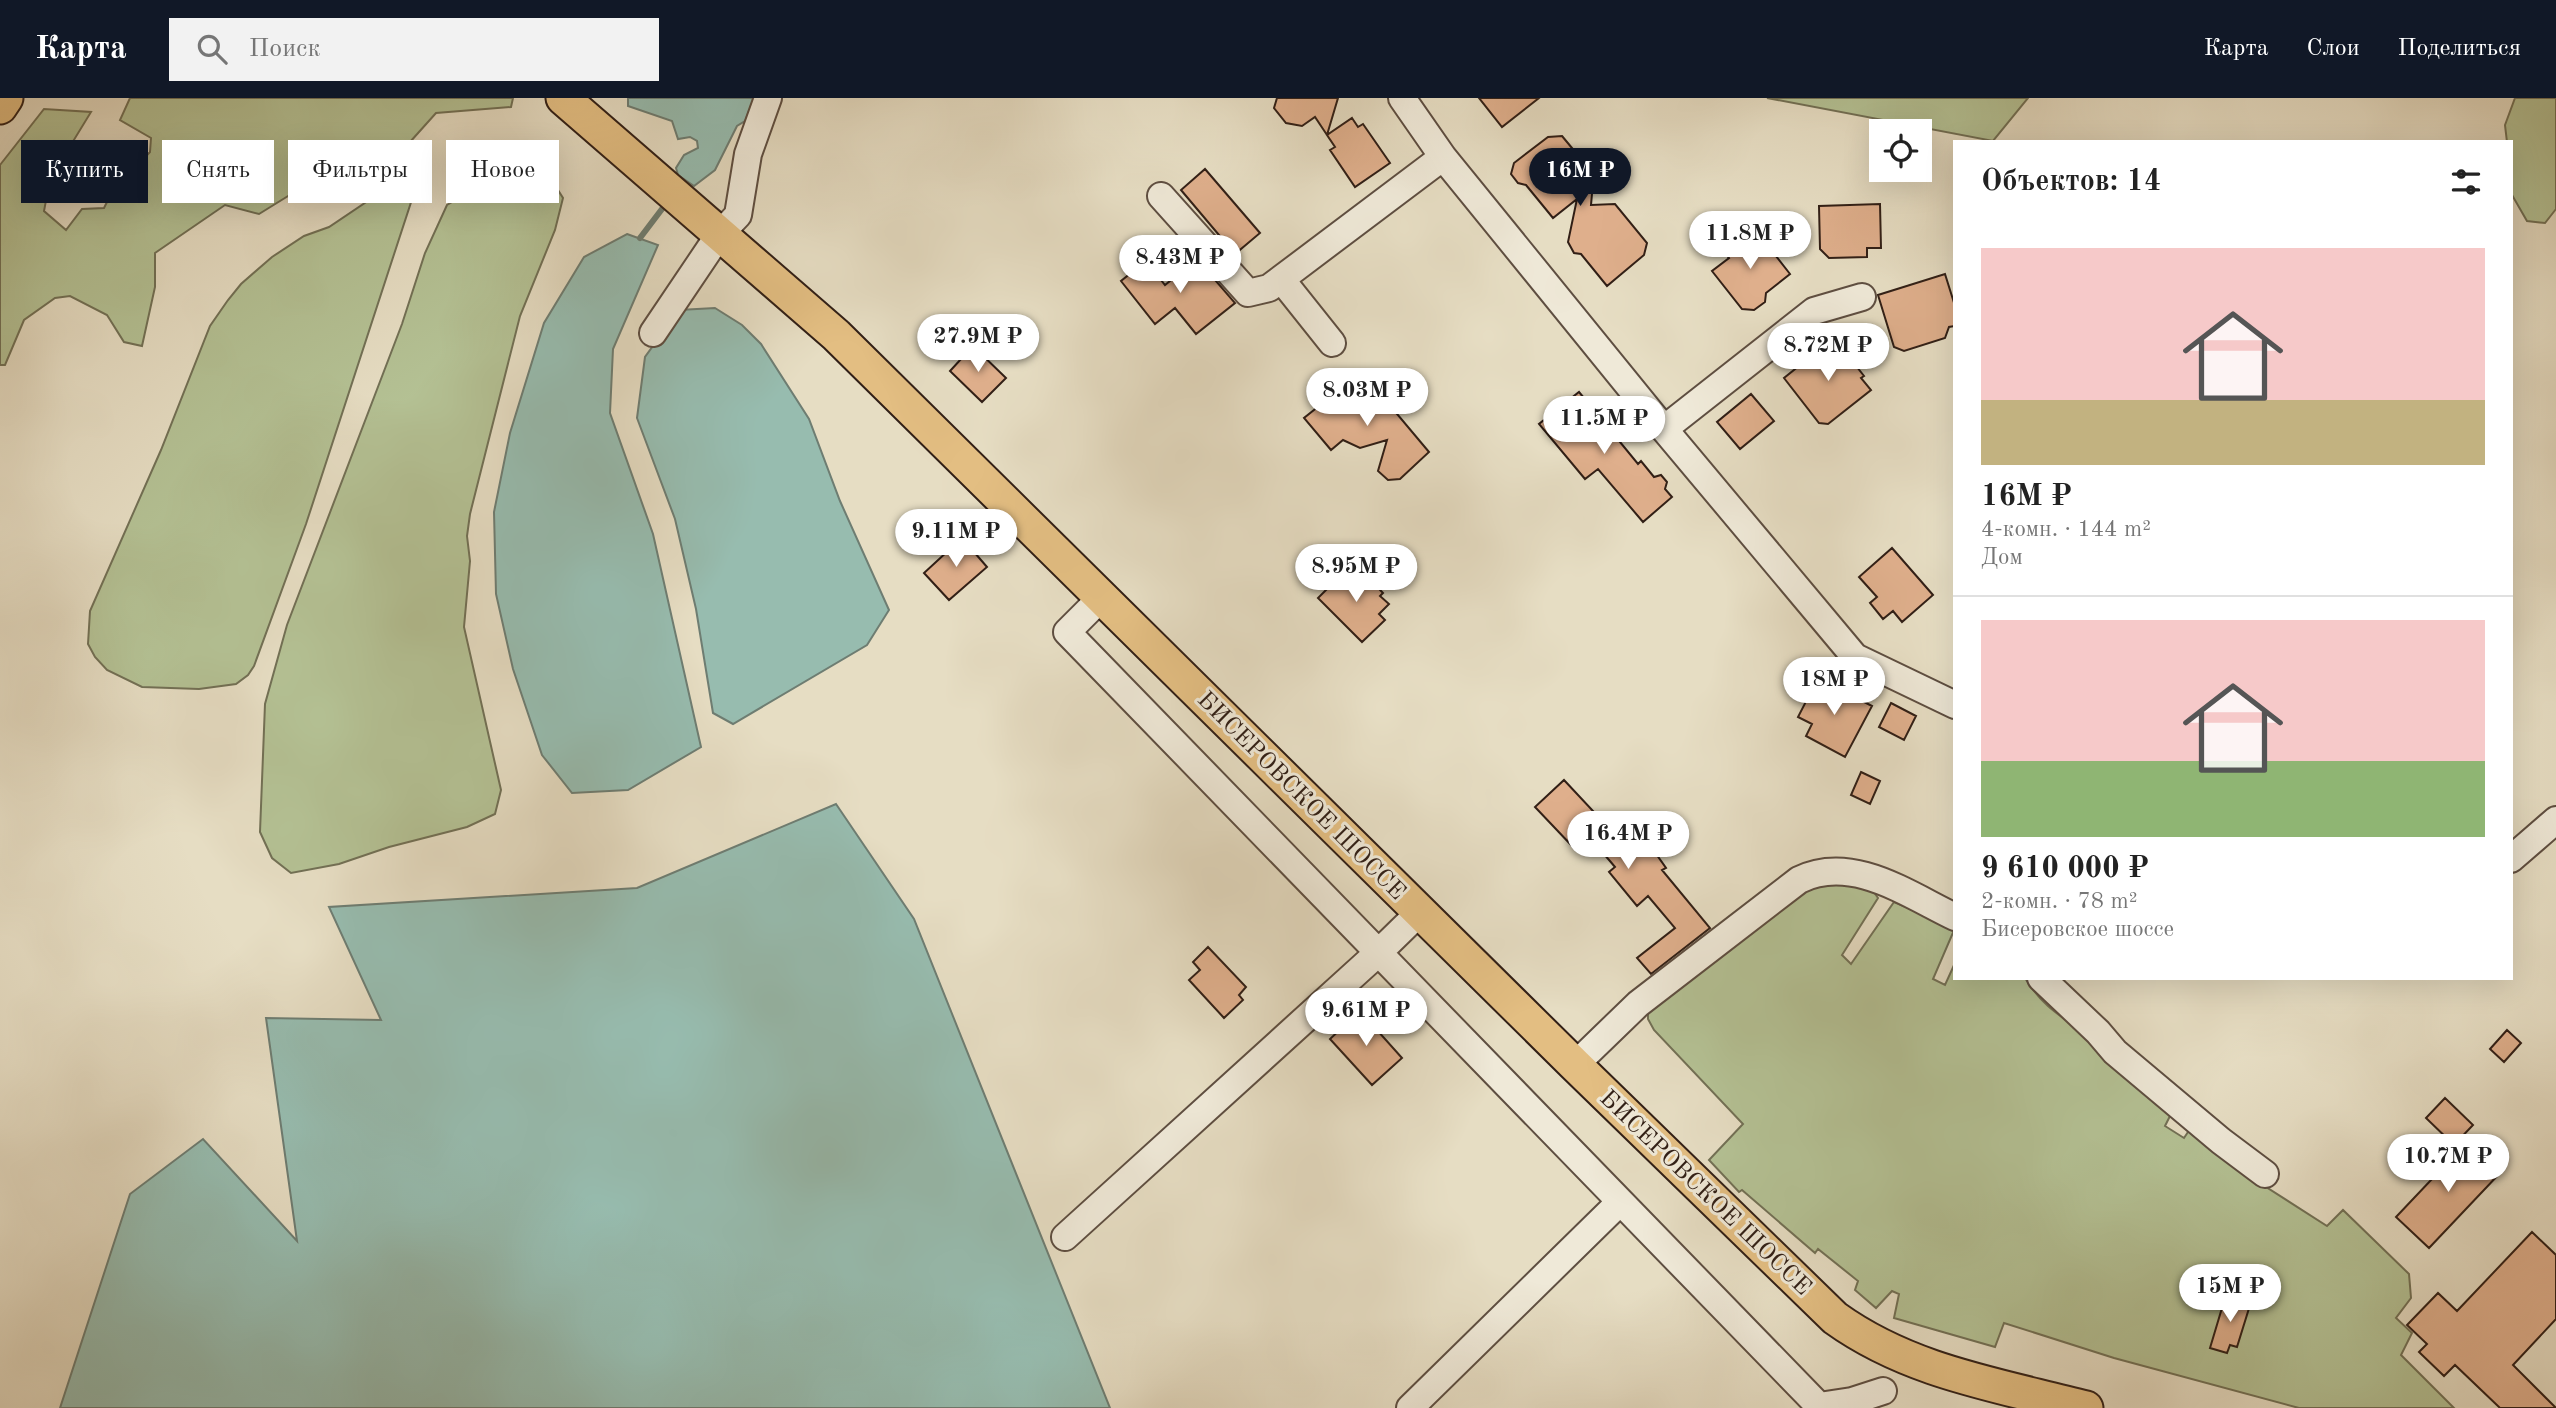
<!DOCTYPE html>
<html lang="ru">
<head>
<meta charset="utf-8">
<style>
	:root { --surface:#fff; --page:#f2f2f2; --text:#222; --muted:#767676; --line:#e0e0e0; --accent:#111827 }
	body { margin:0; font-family:"Old Standard TT",serif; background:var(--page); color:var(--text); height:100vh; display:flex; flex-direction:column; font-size:26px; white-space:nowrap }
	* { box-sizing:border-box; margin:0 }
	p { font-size:23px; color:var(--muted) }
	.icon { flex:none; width:38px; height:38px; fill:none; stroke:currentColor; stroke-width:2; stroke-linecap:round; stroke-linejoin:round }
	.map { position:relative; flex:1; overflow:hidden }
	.sheet { position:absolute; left:1953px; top:42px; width:560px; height:840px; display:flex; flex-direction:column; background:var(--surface); border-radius:0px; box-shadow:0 7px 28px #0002 }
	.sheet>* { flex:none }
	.guide { position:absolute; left:21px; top:42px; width:665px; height:63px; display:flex; gap:14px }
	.buttons { position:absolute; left:1869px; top:21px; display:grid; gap:14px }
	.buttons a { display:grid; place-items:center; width:63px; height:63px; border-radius:0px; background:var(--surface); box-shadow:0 7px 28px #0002; font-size:35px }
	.price { position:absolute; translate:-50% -60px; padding:0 16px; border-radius:24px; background:#fff; color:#222; font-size:23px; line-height:46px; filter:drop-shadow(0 2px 4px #0008) }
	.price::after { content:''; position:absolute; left:50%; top:42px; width:21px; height:16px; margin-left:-10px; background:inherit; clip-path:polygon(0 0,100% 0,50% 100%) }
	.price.selected { background:var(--accent); color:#fff }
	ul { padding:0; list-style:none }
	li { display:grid; align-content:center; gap:14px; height:371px; padding:0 28px }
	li+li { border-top:2px solid var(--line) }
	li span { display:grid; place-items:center; height:217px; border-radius:0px; color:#555 }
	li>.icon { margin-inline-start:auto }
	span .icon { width:126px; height:126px; fill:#fffc; stroke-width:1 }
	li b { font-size:30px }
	h2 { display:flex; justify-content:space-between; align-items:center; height:84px; padding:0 28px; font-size:30px }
	.chip { padding:0 24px; border-radius:0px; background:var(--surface); box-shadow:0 7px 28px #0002; font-size:24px; line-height:63px }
	.chip.selected { background:var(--accent); color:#fff }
	header { display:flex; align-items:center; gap:42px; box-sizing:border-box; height:98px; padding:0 35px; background:var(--accent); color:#fff }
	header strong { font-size:33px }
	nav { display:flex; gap:38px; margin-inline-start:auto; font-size:24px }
	.search { width:490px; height:63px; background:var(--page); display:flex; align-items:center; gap:18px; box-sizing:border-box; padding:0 24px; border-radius:0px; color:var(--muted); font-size:26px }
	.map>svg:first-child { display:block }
</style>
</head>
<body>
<header>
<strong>Карта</strong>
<div class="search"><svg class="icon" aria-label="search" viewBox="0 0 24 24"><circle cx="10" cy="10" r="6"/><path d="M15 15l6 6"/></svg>Поиск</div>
<nav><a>Карта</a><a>Слои</a><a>Поделиться</a></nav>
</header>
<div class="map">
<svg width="2556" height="1310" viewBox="0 0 2556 1310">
	<rect width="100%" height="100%" fill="#e6ddc3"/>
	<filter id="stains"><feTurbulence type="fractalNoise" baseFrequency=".00286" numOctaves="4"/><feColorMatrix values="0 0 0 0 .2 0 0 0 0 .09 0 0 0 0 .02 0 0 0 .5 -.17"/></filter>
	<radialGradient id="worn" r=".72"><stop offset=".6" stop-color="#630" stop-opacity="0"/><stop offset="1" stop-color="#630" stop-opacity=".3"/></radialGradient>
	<path fill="#b4c194" stroke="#727055" stroke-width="2" d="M130 0H513L511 9 436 15 410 44 348 61 259 116 225 107 155 155V189L142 248 124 244 107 217 70 198 55 200 24 222 5 267H0V67L44 11 91 14 50 81 44 113 66 132 82 111 104 110 113 92 150 54 151 40 120 22Z
		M1767 0H2028L1993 43Z
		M2515 0H2556V111L2545 125 2527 123 2512 97 2511 44H2507L2505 27Z
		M399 82H409L415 92 306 426 254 568 248 577 236 586 199 591 142 589 107 572 95 559 88 546 90 513 161 352 210 228 228 202 241 186 272 159 304 138 329 129Z
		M510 83 556 89 563 100 555 132 520 218 470 416 467 438 470 463 464 529 501 692 495 716 467 729 389 749 339 766 291 775 272 760 260 734 265 606 287 527 402 226 425 155 447 107 459 100 494 93Z
		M1819 783 1871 790 1878 800 1842 857 1851 866 1894 804 1955 830 1933 881 1945 887 1955 865V880H2025C2044 911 2063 919 2090 939 2119 961 2145 988 2173 1012L2165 1028 2184 1040 2190 1031 2252 1080 2327 1128 2343 1112 2409 1176 2411 1200 2396 1220 2412 1235 2401 1257 2454 1310H2299L2114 1260 2004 1225 1995 1249 1894 1220 1899 1196 1892 1193 1876 1210 1855 1192 1858 1183 1818 1151 1815 1155 1742 1092 1739 1094 1709 1062 1743 1026 1654 932 1648 921V914L1802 791Z"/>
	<path fill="#97bcaf" stroke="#6e7d72" stroke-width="2" d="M628 0H754L745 23 737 28 715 72 694 88 678 77 676 70 684 57 698 50 697 43 690 39 678 41 672 23 628 8Z
		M627 136 658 147 613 251 610 315 653 436 701 649 628 692 572 695 542 657 513 571 496 496 494 414 510 335 544 225 584 159Z
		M715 210 742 227 761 246 809 321 840 403 889 512 867 547 733 626 713 615 696 511 675 421 637 320 645 259 679 212Z
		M836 706 914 821 1110 1310H60L130 1096 203 1041 297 1143 266 920 381 922 329 809 637 790Z"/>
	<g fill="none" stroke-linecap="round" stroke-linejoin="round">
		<path stroke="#6e7d72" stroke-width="6" d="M640 140 662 111"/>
	</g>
	<path fill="#dfaf8c" stroke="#311f16" stroke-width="2" d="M1277 0H1338L1327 37 1315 19 1302 28 1286 25 1274 10Z
		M1479 0H1539L1502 29Z
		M1352 20 1358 29 1363 26 1390 65 1355 89 1330 52 1335 49 1327 37Z
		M1562 38 1591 73H1594L1591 107 1615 106 1647 145 1644 157 1607 188 1581 156 1574 155 1568 144 1577 101 1553 120 1526 87 1518 85 1511 76 1514 65 1548 39Z
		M1205 71 1260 135 1235 156 1181 92Z
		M1880 106 1881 150H1867V159L1829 160 1820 151 1819 108Z
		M1754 130 1790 176 1766 195 1765 204 1754 212 1742 211 1712 173 1729 160 1724 154Z
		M1197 161 1235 205 1196 236 1175 210 1155 226 1121 183 1146 163 1165 187Z
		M1945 176 1955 208V228L1949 229 1945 240 1904 253 1894 249 1878 197Z
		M1834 240 1864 278 1861 280 1871 292 1828 326 1819 325 1784 280Z
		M973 248 1006 280 982 304 950 273Z
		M1336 287 1344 292 1367 287 1377 292 1429 354 1400 381 1388 382 1378 373 1387 342 1360 350 1343 342 1331 352 1304 320 1324 304 1320 300Z
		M1579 294 1638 366 1641 363 1654 379 1661 377 1667 384 1665 391 1672 399 1643 424 1598 371 1585 381 1539 326Z
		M1751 296 1774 323 1740 351 1717 324Z
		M962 440 987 469 949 502 924 475Z
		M1892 450 1933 497 1902 524 1893 513 1883 521 1870 505 1877 499 1859 479Z
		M1345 473 1354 482 1363 474 1383 495 1380 498 1389 506 1379 516 1385 522 1362 544 1318 500Z
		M1818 580 1872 608 1845 659 1806 638 1812 626 1798 619Z
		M1891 605 1916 618 1904 642 1879 629Z
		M1861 674 1880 683 1870 706 1851 697Z
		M1564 682 1620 742 1637 729 1666 770 1662 772 1710 830 1651 876 1637 860 1675 830 1648 798 1637 808 1609 774 1615 769 1587 736 1573 749 1535 709Z
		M1208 849 1246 889 1239 897 1243 902 1224 920 1189 882 1200 872 1193 864Z
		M1360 913 1402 960 1372 987 1330 941Z
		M2507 932 2521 945 2504 964 2490 951Z
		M2445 1000 2473 1027 2454 1047 2426 1020Z
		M2468 1043 2501 1074 2429 1150 2396 1119Z
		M2532 1134 2556 1157V1221L2513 1267 2556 1310H2500L2455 1267 2444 1278 2419 1254 2427 1246 2407 1227 2438 1195 2457 1213Z
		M2239 1198 2250 1207 2237 1249 2230 1247 2227 1255 2210 1250 2225 1200Z"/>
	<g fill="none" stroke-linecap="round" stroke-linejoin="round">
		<g stroke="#5e4e41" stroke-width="30">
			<path id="minor" d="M1402 0 1443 59 1664 331 1855 559 1955 607
				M1161 98 1248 195 1269 190 1281 181
				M653 235 719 137 738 117 748 56 768 0
				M1332 245 1281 181 1443 59
				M1664 331 1814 213 1862 199
				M1102 499 1067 534 1821 1310
				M2511 761 2556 722
				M2041 880 2098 934 2115 954 2221 1043 2265 1076
				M1575 967 1638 906 1799 782C1852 756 1907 796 1955 819
				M1065 1139 1378 855 1420 814
				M1819 1308 1852 1303 1883 1293
				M1410 1310 1620 1104"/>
		</g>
		<g stroke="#311f16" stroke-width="37">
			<path id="major" d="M563 0 836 237 1575 967 1835 1220C1910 1274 1998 1287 2086 1310
				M0 9 6 0"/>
		</g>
		<use href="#minor" stroke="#efe9d8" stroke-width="26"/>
		<use href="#major" stroke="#e3be82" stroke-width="33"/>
	</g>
	<g text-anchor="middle" stroke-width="6" stroke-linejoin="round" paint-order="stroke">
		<g font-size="24" fill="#311f16" stroke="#efe9d8">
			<text transform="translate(1302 697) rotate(45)" y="8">БИСЕРОВСКОЕ ШОССЕ</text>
			<text transform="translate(1706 1094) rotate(44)" y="8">БИСЕРОВСКОЕ ШОССЕ</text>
		</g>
	</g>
	<rect width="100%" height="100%" filter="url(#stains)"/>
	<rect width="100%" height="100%" fill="url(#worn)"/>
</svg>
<div class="buttons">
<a><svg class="icon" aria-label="locate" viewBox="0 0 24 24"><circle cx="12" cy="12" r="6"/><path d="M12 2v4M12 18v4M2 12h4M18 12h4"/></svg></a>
</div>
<b class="price selected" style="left:1580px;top:110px">16M ₽</b>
<b class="price" style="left:1750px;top:173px">11.8M ₽</b>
<b class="price" style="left:1180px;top:197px">8.43M ₽</b>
<b class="price" style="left:978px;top:276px">27.9M ₽</b>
<b class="price" style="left:1828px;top:285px">8.72M ₽</b>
<b class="price" style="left:1367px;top:330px">8.03M ₽</b>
<b class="price" style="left:1604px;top:358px">11.5M ₽</b>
<b class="price" style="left:956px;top:471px">9.11M ₽</b>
<b class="price" style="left:1356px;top:506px">8.95M ₽</b>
<b class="price" style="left:1834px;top:619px">18M ₽</b>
<b class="price" style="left:1628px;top:773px">16.4M ₽</b>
<b class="price" style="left:1366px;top:950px">9.61M ₽</b>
<b class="price" style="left:2448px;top:1096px">10.7M ₽</b>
<b class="price" style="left:2230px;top:1226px">15M ₽</b>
<div class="guide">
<a class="chip selected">Купить</a>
<a class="chip">Снять</a>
<a class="chip">Фильтры</a>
<a class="chip">Новое</a>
</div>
<section class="sheet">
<h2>Объектов: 14<svg class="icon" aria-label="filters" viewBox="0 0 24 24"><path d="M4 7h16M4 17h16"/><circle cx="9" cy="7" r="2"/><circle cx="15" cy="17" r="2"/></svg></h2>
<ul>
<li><span style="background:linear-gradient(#f6c9c9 70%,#c2b280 0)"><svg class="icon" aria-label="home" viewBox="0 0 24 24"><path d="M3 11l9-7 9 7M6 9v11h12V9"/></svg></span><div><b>16M ₽</b><p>4-комн. · 144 m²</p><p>Дом</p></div></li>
<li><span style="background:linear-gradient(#f6c9c9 65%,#8fb573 0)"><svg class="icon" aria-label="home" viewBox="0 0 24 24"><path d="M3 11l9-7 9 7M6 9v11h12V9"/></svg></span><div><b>9 610 000 ₽</b><p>2-комн. · 78 m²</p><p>Бисеровское шоссе</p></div></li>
</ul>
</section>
</div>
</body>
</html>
